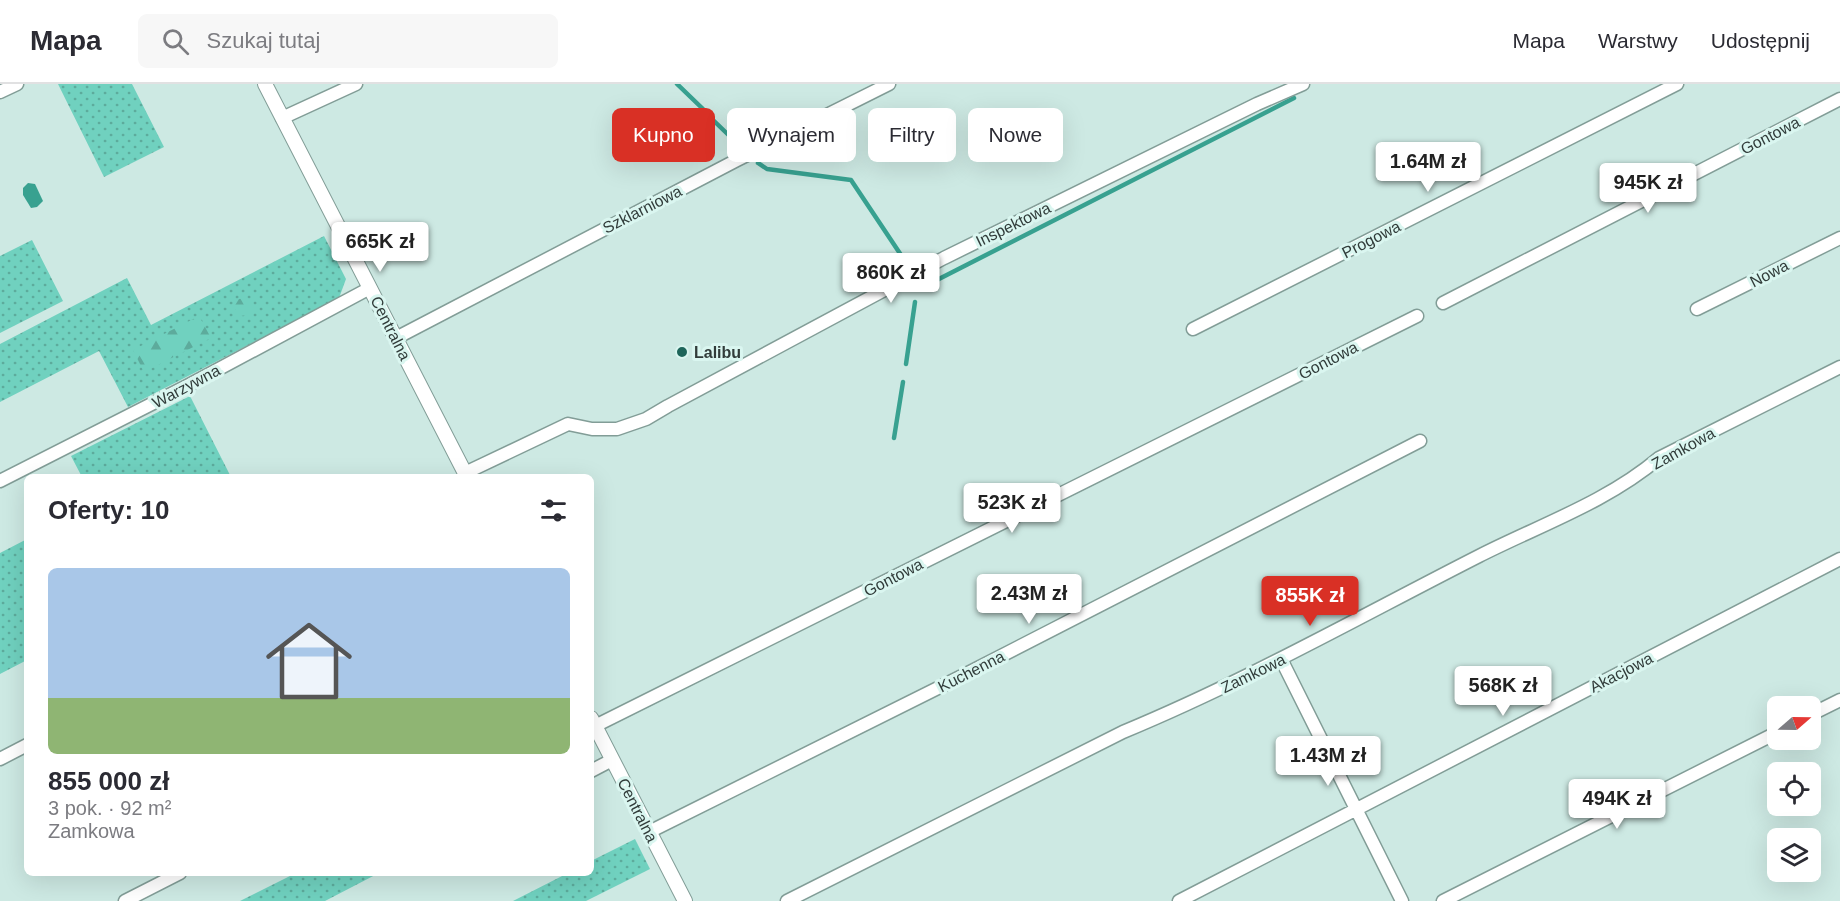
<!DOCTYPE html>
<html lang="pl">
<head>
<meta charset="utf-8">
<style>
	:root { --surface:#fff; --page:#f7f7f7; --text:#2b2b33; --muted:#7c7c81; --line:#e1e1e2; --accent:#d93025 }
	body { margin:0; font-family:Helvetica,sans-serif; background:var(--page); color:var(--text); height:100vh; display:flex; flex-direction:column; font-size:22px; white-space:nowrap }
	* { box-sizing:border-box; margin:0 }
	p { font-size:20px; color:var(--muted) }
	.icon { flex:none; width:33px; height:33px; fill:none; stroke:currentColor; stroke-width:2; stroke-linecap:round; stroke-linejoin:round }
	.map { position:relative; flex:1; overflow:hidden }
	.sheet { position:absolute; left:24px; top:390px; width:570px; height:402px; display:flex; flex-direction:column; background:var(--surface); border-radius:9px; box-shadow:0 6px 24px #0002 }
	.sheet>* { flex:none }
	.top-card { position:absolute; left:612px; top:24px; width:570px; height:54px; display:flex; gap:12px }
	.needle { width:39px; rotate:70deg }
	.controls { position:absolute; left:1767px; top:612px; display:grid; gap:12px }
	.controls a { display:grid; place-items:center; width:54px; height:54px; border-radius:9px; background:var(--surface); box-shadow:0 6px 24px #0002; font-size:30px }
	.price { position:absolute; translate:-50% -51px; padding:0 14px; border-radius:6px; background:#fff; color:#222; font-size:20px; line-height:39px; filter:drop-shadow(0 2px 3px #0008) }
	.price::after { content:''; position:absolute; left:50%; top:36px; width:18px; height:14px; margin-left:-9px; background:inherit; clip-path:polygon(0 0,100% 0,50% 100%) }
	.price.active { background:var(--accent); color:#fff }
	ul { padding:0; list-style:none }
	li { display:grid; align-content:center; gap:12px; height:318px; padding:0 24px }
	li span { display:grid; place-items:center; height:186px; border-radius:9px; color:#555 }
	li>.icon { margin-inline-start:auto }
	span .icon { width:108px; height:108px; fill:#fffc; stroke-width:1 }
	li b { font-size:26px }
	h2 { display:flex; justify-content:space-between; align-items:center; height:72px; padding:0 24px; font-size:26px }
	.chip { padding:0 21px; border-radius:9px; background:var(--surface); box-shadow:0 6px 24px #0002; font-size:21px; line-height:54px }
	.chip.active { background:var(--accent); color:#fff }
	header { display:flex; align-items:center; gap:36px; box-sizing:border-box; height:84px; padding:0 30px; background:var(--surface); border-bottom:2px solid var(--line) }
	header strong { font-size:28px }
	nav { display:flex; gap:33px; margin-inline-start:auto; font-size:21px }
	.search { width:420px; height:54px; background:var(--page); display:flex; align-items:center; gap:15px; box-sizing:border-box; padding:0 21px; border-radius:9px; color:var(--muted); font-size:22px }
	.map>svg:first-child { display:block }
</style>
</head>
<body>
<header>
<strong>Mapa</strong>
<div class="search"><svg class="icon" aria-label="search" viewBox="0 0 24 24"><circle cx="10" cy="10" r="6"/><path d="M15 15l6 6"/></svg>Szukaj tutaj</div>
<nav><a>Mapa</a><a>Warstwy</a><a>Udostępnij</a></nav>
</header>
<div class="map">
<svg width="1840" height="817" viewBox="0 0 1840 817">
	<defs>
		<pattern id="grass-dots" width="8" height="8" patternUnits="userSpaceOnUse" patternTransform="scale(1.5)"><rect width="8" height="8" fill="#70d1bf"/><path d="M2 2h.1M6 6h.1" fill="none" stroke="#5dab9c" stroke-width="1.8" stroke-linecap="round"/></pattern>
		<pattern id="forest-firs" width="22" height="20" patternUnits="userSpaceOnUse" patternTransform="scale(1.5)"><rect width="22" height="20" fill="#70d1bf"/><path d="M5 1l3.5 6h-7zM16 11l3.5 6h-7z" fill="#5dab9c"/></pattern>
	</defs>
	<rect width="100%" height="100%" fill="#cde9e3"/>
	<path fill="url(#grass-dots)" d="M58 0H132L164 63 104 93Z
		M324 152 346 195 339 214 128 323 99 267 0 318V260L127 194 151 241Z
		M32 156 63 217 0 249V172Z
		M190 312 231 393H82L71 372Z
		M27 455V576L0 590V469Z
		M635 755 650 785 586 817H513L568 789H591V777Z
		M296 789H379L325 817H240Z"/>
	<path fill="url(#forest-firs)" d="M248 214 252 225 249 231 239 232 234 223 239 215Z
		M199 232 211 254 144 288 133 266Z"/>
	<path fill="#38a190" d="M28 99 35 100 43 117 37 123 31 124 23 111V104Z"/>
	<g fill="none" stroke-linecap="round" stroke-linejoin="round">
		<path stroke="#38a190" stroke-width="4.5" d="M677 0 703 25
			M713 36 742 64
			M758 79 767 85 851 96 909 183
			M920 199 935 197 1294 14
			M917 205 920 199 917 195
			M906 280 915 218
			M894 354 903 298"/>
		<g stroke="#829d97" stroke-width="15">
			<path id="minor" d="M0 8 17 0
				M282 34 356 0
				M1443 219 1840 15
				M1697 225 1840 154
				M1193 245 1677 0
				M396 254 737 76 889 0
				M465 389 568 340 592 345H617L646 335 668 322 944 174 1257 20 1303 0
				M0 397 187 302 370 204
				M1281 575 1402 817
				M1810 631 1840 616
				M595 642 1417 232
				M0 675 27 661
				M591 687 612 676
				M649 748 966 590 1420 357
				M125 817 180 789
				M787 817 1123 648C1246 597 1361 532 1479 472 1540 441 1607 418 1659 374L1840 283
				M1179 817 1840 475
				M1443 817 1778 648"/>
		</g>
		<g stroke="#829d97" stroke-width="16">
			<path id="tertiary" d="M265 0 467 393
				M591 634 685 817"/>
		</g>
		<use href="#minor" stroke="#fff" stroke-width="12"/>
		<use href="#tertiary" stroke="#fff" stroke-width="14"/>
	</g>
	<circle fill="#1e655a" stroke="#daf6f0" stroke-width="2" cx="682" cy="268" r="6"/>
	<g text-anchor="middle" stroke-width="6" stroke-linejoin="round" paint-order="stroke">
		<g font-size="16" fill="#313c3a" stroke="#daf6f0">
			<text transform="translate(1770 51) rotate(-27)" y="6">Gontowa</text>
			<text transform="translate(642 125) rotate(-27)" y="6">Szklarniowa</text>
			<text transform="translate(1013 140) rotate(-26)" y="6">Inspektowa</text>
			<text transform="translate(1371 155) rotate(-27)" y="6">Progowa</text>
			<text transform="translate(1769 189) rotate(-27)" y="6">Nowa</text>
			<text transform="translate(391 244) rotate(63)" y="6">Centralna</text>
			<text transform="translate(1328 276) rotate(-27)" y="6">Gontowa</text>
			<text transform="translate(186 302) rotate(-28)" y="6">Warzywna</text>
			<text transform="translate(1683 364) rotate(-29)" y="6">Zamkowa</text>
			<text transform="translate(893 493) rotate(-27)" y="6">Gontowa</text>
			<text transform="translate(971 587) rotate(-27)" y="6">Kuchenna</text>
			<text transform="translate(1621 588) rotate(-27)" y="6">Akacjowa</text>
			<text transform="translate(1253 589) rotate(-26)" y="6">Zamkowa</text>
			<text transform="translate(638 726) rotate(63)" y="6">Centralna</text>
		</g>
		<g font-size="16" font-weight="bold" fill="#313c3a" stroke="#daf6f0" text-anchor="start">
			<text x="694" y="274">Lalibu</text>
		</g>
	</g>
</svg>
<div class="controls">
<a><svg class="needle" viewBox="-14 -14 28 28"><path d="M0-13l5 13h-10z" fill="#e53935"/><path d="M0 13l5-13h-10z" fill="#7c7c81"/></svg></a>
<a><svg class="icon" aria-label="locate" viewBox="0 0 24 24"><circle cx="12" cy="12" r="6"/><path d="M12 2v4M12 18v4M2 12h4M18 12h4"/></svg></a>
<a><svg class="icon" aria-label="layers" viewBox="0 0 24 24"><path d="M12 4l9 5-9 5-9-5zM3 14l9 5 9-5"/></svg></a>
</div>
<b class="price" style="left:1428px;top:109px">1.64M zł</b>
<b class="price" style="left:1648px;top:130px">945K zł</b>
<b class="price" style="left:380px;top:189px">665K zł</b>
<b class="price" style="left:891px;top:220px">860K zł</b>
<b class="price" style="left:1012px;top:450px">523K zł</b>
<b class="price" style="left:1029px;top:541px">2.43M zł</b>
<b class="price active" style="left:1310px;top:543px">855K zł</b>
<b class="price" style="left:1503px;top:633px">568K zł</b>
<b class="price" style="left:1328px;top:703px">1.43M zł</b>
<b class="price" style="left:1617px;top:746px">494K zł</b>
<div class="top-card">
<a class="chip active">Kupno</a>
<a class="chip">Wynajem</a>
<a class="chip">Filtry</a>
<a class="chip">Nowe</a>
</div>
<section class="sheet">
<h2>Oferty: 10<svg class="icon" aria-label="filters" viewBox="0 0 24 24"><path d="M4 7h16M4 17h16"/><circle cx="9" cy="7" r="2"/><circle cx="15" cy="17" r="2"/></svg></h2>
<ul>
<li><span style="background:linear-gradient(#a9c7e8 70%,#8fb573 0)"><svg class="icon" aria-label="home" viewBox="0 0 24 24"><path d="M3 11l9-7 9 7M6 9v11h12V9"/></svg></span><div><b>855 000 zł</b><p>3 pok. · 92 m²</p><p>Zamkowa</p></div></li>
</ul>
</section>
</div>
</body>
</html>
